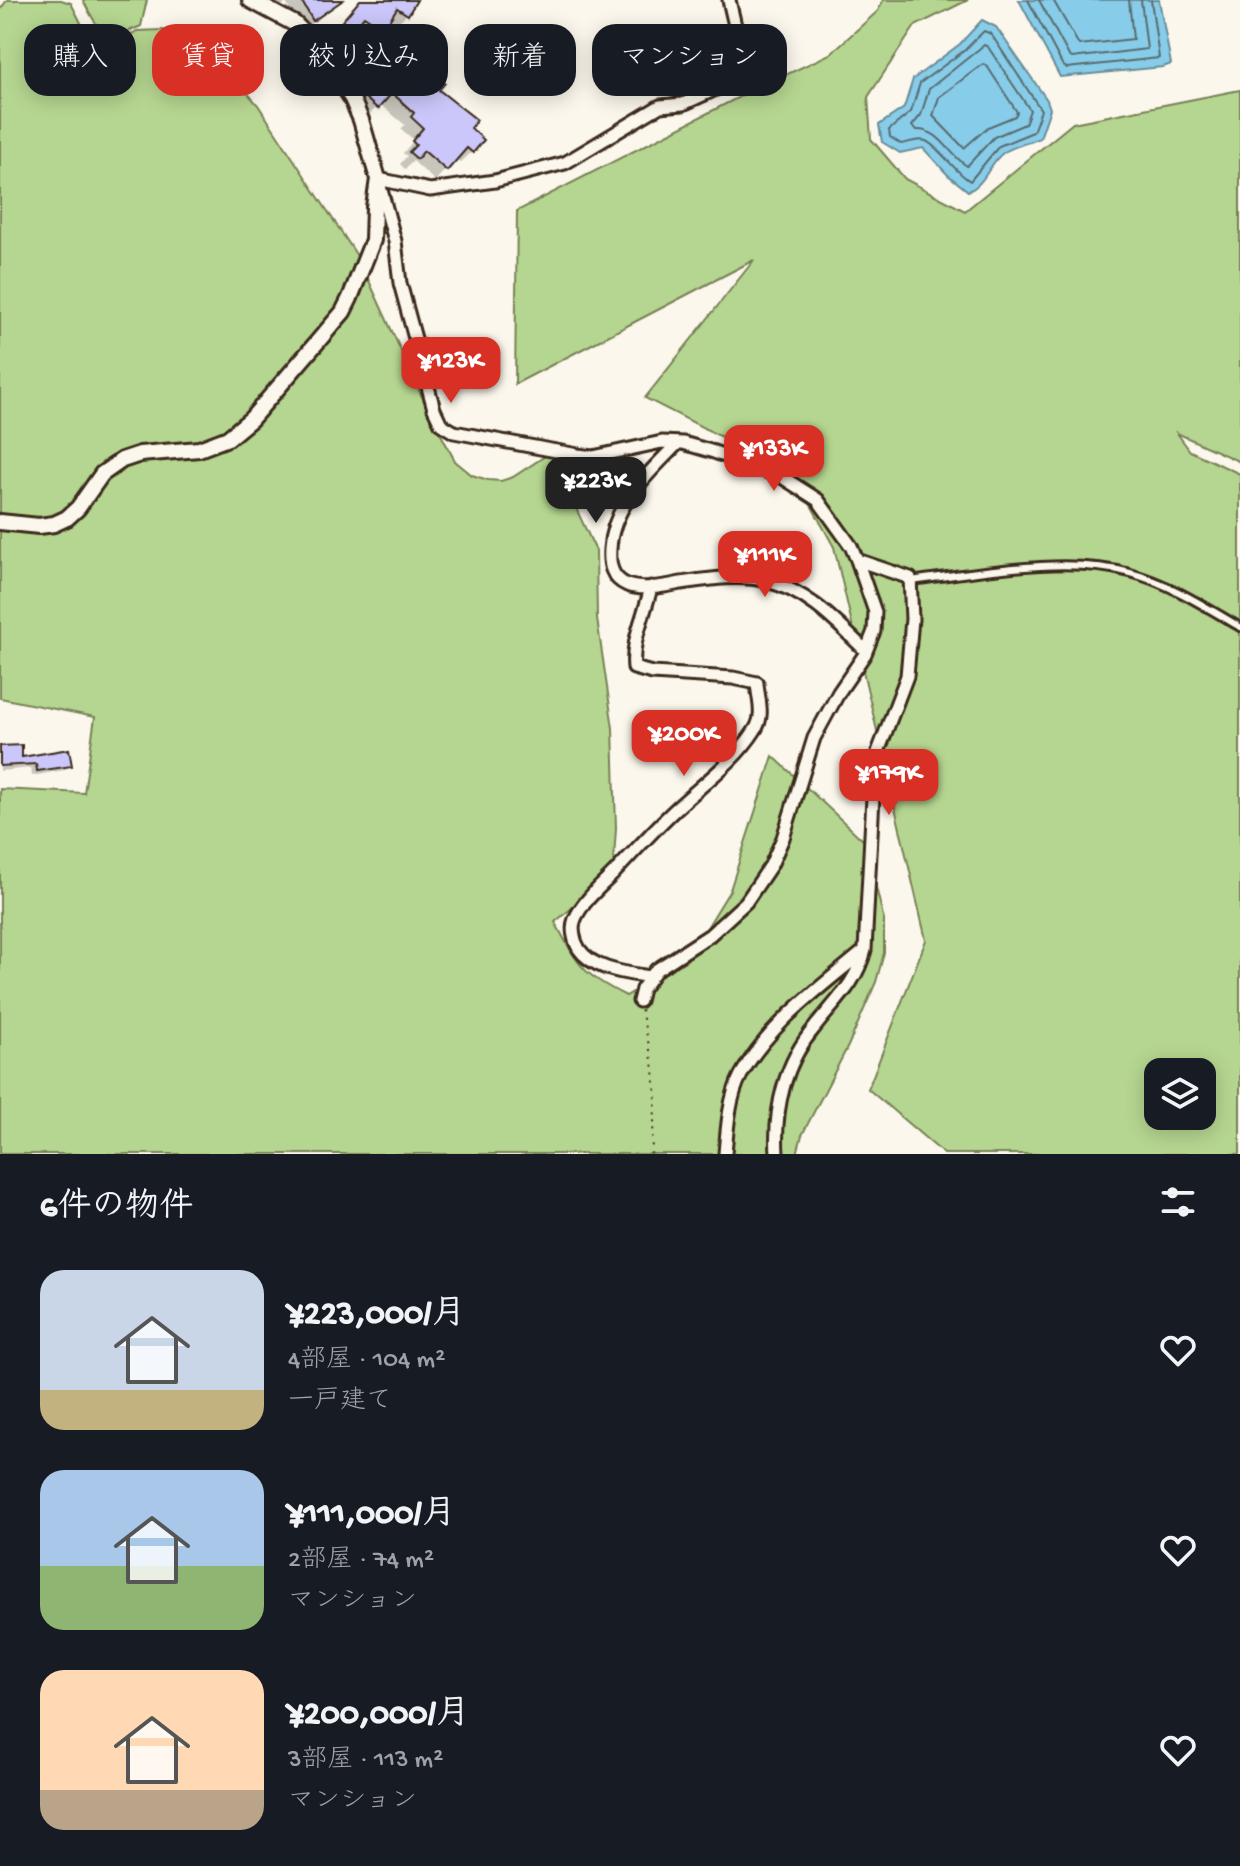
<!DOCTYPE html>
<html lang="ja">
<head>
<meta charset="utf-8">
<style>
	:root { --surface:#171b24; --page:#242831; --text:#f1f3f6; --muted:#9ea1a6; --accent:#d93025 }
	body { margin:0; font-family:"Gochi Hand","Klee One",sans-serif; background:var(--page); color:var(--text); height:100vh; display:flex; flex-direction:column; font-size:30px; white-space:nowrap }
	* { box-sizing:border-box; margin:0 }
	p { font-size:26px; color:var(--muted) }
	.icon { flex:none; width:44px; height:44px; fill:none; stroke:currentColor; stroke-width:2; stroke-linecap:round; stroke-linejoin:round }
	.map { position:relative; height:1154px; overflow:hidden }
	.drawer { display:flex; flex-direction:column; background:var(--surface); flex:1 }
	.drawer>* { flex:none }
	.guide { position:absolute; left:24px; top:24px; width:800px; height:72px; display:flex; gap:16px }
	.tools { position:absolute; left:1144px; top:1058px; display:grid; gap:16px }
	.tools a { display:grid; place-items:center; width:72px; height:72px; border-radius:16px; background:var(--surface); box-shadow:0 4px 20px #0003; font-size:40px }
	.price { position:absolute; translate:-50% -68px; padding:0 18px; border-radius:16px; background:var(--accent); color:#fff; font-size:26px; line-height:52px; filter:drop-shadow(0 2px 4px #0008) }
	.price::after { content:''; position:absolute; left:50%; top:48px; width:24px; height:18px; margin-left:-12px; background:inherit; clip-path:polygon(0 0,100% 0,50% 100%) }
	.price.active { background:#222; color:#fff }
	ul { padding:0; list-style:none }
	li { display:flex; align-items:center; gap:24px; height:200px; padding:0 40px }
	li span { display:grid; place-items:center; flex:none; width:224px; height:160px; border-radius:24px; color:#555 }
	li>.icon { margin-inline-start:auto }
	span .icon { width:96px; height:96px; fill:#fffc; stroke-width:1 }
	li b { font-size:34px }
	h2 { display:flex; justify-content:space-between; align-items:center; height:96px; padding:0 40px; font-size:34px }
	.pill { padding:0 28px; border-radius:24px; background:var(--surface); box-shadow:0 4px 20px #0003; font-size:28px; line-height:72px }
	.pill.active { background:var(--accent); color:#fff }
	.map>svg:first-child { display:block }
</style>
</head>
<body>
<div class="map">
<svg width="1240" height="1154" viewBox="0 0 1240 1154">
	<rect width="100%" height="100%" fill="#fbf7ec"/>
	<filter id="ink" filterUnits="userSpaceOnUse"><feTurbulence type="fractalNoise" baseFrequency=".0125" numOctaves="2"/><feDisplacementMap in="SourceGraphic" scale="16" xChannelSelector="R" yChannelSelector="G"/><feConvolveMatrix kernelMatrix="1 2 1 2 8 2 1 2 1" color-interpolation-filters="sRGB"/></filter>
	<g filter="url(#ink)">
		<path fill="#b5d690" stroke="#788057" stroke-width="2" fill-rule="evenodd" d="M7 0H61L71 3 86 33 109 47 137 31 162 30 184 35 206 45 258 105 359 259 428 410 455 461 472 475 488 480 501 481 513 477 550 453 596 551 597 619 613 728 616 828 613 874 555 922C579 966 580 973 626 996L687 960 730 890 773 756 865 842 884 920V953L876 982 848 1046 802 1135 797 1154H0V789L84 793 95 717 0 698V10Z
			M83 0H147L141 26C104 44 99 31 83 0Z
			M883 0H968L915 26 868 97 871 139 905 179 965 211 1073 123 1240 90V462L1177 433 1190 451 1240 474V1154H944L868 1089 926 940 834 547 794 474 645 398 754 260 515 384 517 211 743 95 830 54 878 11ZM1158 1072H1202V1116H1158Z"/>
		<path fill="#87cde9" stroke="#698c98" stroke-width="2" d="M1019 0H1159L1171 64 1163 67 1060 77Z
			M982 20 996 27 1047 100 1050 109 1040 138C1029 143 1013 146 1003 153 989 163 985 185 968 191L948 175 923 148 900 153 882 142 879 125 904 108 913 79 960 44Z"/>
		<path fill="#0003" d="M273 0H344L302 30 286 3 278 8Z
			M361 0H412L407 14 396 24 388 19 373 38 353 26 327 55 323 52 332 40 329 38Z
			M376 55 436 90 468 128 472 152 461 162 456 158 435 181 413 161 405 169 400 164 407 156 403 153 414 140 401 129 405 125 380 104 366 118 354 109 371 89 357 77Z
			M0 748 20 759 70 765 64 770 32 776 31 768 0 771Z"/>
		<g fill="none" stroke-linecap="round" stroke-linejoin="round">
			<path stroke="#596b6f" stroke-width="2" d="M1028 0 1063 66 1067 68 1159 58 1151 0
				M1039 0 1069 56 1072 58 1147 49 1141 0
				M1053 0 1079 45 1133 39 1129 0
				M984 31 991 34 1041 110 1033 132 999 146 970 181C954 171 939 147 926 141 920 138 908 143 901 144L890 137 889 130 911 112 920 83 965 50Z
				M984 45 988 47 1030 110 1025 124 994 137 967 166C948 154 940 128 915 130L912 126 921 115 929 89Z
				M983 64 987 66 1017 112 1015 116 988 127 964 148 933 116 939 97Z"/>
		</g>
		<path fill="#cbc7fa" stroke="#3b2a1e" stroke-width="2" d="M301 0H343L313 21Z
			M360 0H417L408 15 397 8 384 29 364 16 339 47 332 41 341 29 338 26Z
			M387 42 421 71 425 66 445 83 439 90 477 120 471 128 484 140 473 153 467 148 447 171 424 151 417 159 409 152 416 145 412 141 423 128 411 117 414 113 392 93 378 109 364 97 380 77 366 65Z
			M22 745V757L69 749 72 766 37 771 36 764 0 766V746Z"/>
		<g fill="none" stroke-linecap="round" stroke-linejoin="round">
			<g stroke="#3b2a1e" stroke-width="12">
				<path id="service" d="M910 581C976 573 1066 555 1130 573 1169 583 1206 607 1240 627"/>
			</g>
			<g stroke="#3b2a1e" stroke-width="17">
				<path id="minor" d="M678 443C650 472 612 505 610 549 609 564 611 578 627 585 643 591 665 586 681 583 709 579 739 574 767 581 809 592 836 622 866 651
					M650 977C627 973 593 970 579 949 574 941 571 928 575 919 582 902 601 886 614 873 635 851 655 828 678 807 704 783 736 760 755 730 765 715 758 699 757 683L733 678 652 673 634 668C631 640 645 615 651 587
					M639 1001 642 989 656 970 710 935 746 902 771 865 783 838 814 738 839 692 865 654 874 631 875 612 857 560 851 546 818 500 782 477 714 452 683 443 662 442 593 457 578 455 454 432 441 424 434 409 400 283 395 241 378 179 430 190 495 181 565 163 660 106 683 104 738 79 746 73 729 0
					M725 1154C727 1129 729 1097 741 1075 770 1023 820 988 864 951
					M777 1154C774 1108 785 1062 815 1027 836 1000 856 984 865 950L874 778 878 752 907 676 912 619 910 578 857 560"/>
			</g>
			<g stroke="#3b2a1e" stroke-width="20">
				<path id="tertiary" d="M0 522 39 526 54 524 67 518 78 508 102 474 122 460 140 454 199 449 228 438 251 419 301 361 343 312 350 298 373 240 374 207 378 179 361 120 352 99 320 49 295 24 250 0"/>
			</g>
			<path stroke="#3b2a1e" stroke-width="2" stroke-dasharray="2 6" stroke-linecap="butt" d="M641 1010 654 1068 656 1100 651 1154"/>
			<use href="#service" stroke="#fbf7ec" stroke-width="6"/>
			<use href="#minor" stroke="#fbf7ec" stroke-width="11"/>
			<use href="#tertiary" stroke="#fbf7ec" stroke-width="14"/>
		</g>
	</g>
</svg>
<div class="tools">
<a><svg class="icon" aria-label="layers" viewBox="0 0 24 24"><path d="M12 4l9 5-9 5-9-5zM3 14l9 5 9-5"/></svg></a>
</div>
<b class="price" style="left:451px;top:405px">¥123K</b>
<b class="price" style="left:774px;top:493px">¥133K</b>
<b class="price active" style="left:596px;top:525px">¥223K</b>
<b class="price" style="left:765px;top:599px">¥111K</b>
<b class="price" style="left:684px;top:778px">¥200K</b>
<b class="price" style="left:889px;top:817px">¥179K</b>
<div class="guide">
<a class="pill">購入</a>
<a class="pill active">賃貸</a>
<a class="pill">絞り込み</a>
<a class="pill">新着</a>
<a class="pill">マンション</a>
</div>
</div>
<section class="drawer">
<h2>6件の物件<svg class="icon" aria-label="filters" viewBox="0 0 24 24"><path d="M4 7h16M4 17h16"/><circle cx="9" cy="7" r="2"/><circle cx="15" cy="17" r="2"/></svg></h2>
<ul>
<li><span style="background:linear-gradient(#c9d6e8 75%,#c2b280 0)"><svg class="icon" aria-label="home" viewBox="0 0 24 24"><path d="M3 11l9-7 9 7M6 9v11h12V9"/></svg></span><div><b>¥223,000/月</b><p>4部屋 · 104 m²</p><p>一戸建て</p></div><svg class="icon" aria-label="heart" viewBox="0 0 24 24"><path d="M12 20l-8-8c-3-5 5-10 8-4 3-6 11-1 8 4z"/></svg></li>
<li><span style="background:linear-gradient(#a9c7e8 60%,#8fb573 0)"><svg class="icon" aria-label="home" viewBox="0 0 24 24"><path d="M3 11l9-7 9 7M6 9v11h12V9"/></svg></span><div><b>¥111,000/月</b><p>2部屋 · 74 m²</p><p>マンション</p></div><svg class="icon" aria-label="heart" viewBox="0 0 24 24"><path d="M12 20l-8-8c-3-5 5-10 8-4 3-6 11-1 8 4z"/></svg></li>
<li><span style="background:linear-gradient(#ffd9b3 75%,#b9a48a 0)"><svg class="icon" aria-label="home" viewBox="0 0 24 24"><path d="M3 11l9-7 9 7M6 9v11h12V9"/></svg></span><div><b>¥200,000/月</b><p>3部屋 · 113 m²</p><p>マンション</p></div><svg class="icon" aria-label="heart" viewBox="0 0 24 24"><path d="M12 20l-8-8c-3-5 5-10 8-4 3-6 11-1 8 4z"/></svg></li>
</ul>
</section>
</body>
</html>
